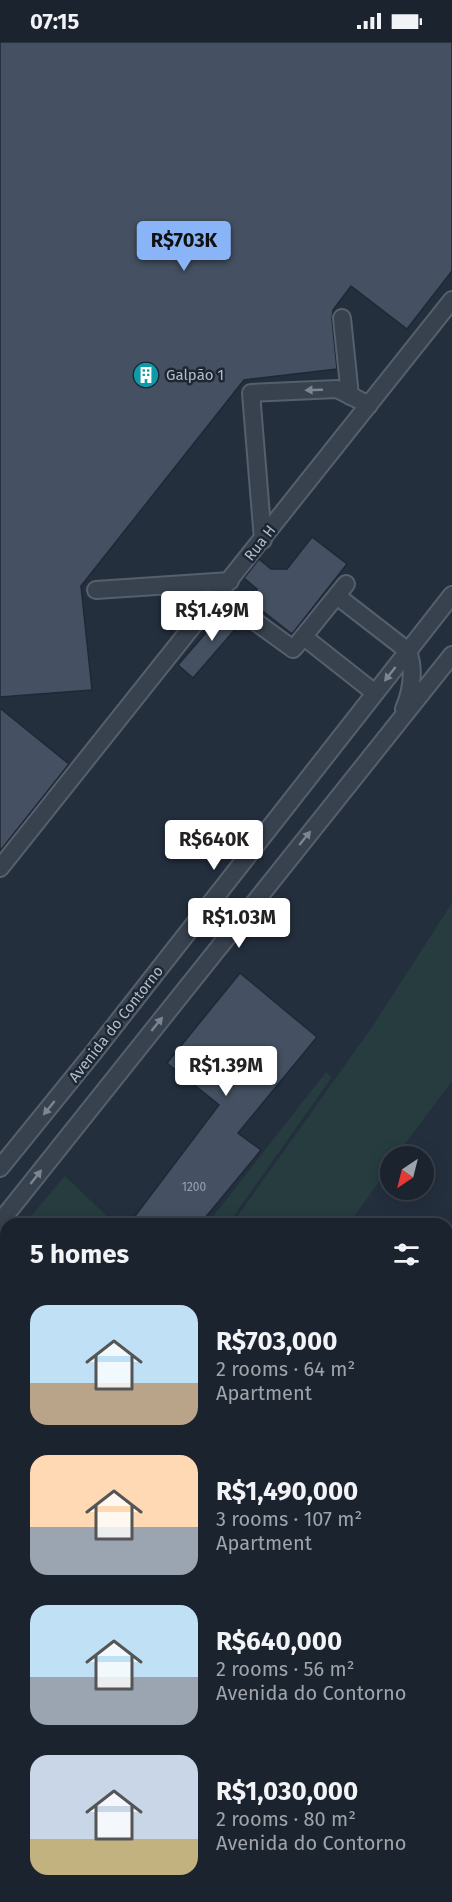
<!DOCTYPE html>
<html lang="en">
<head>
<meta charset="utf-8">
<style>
	:root { --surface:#1b232e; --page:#282f3a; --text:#f1f3f6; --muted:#a0a4aa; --line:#39404a; --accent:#8ab4f8 }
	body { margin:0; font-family:"Fira Sans",sans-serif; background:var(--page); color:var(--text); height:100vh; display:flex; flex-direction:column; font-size:22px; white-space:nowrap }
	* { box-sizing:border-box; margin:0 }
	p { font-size:20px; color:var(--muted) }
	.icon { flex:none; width:33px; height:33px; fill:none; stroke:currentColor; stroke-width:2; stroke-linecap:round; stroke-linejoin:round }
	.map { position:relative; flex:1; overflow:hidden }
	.side { position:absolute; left:0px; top:1176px; width:453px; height:684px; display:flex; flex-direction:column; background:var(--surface); border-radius:18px 18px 0 0; box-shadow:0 3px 15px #0003,0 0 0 2px var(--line) }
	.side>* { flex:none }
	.needle { width:39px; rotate:215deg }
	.buttons { position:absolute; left:380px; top:1104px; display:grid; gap:12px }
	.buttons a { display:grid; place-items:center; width:54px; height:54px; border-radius:50%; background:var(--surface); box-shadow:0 3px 15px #0003,0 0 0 2px var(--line); font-size:30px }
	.price { position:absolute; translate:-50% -51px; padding:0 14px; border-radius:6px; background:#fff; color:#222; font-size:20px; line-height:39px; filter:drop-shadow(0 2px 3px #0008) }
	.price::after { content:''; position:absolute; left:50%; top:36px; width:18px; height:14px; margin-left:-9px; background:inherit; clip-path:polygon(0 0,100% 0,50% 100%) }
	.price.current { background:var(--accent); color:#111 }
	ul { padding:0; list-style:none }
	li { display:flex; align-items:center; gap:18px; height:150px; padding:0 30px }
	li span { display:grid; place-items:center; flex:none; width:168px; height:120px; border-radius:18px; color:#555 }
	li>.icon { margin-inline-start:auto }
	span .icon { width:72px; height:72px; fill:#fffc; stroke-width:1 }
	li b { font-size:26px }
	h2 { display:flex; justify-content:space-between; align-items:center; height:72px; padding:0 30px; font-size:26px }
	.status { display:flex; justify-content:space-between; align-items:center; height:42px; padding:0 30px; background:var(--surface); direction:ltr }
	.status svg { height:16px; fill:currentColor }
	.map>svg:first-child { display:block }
</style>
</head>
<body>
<div class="status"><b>07:15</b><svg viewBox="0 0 49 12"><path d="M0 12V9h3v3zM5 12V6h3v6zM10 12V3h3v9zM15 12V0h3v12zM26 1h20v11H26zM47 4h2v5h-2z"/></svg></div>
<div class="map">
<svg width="452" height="1860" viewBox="0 0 452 1860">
	<rect width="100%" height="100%" fill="#242f3e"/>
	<path fill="#263c3f" d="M452 861V1039L396 1114H390V1124L349 1182H232L372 985Z
		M326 1030 332 1035 228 1182H207Z
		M65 1134 115 1182H24Z
		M6 1199V1295L0 1286V1204Z
		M447 1697 452 1698V1860H195L200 1854H447Z
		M0 1792 6 1796V1854H83L91 1860H0Z"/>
	<path fill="#455162" stroke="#1f2835" stroke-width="1.5" d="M0 0H452V229L407 287 351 244 333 268 332 277 337 327 244 338 81 544 92 648 0 655Z
		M312 495 347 522 292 592 255 563 257 547 244 536 259 517 271 527H287Z
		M230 563 245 576 193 636 178 623Z
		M0 666 69 722 0 809Z
		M240 931 317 995 238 1091 261 1108 200 1182H129L219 1063 167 1021Z"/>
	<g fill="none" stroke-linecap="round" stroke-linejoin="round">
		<g stroke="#565f6c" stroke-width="20">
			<path id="minor" d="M342 276 350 354
				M263 498 251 351 337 347 369 363
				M96 548 230 539
				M337 554 408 609C415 629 412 648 404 667
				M256 580 293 607
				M304 595 375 651
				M295 605 346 542
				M0 826 452 258
				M0 1126 94 1010 452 553
				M0 1180 452 613
				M447 1437V1442
				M0 1483 6 1476
				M447 1594 452 1595
				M172 1860 177 1854"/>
		</g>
		<g stroke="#414a57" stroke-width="24">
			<path id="major" d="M0 1376 6 1382
				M0 1416 6 1420
				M452 1625V1646
				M447 1673 452 1675"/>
		</g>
		<use href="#minor" stroke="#38414e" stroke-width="16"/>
		<use href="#major" stroke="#56606e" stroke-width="21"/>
	</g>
	<defs><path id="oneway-solid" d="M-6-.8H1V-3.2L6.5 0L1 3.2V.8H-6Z" transform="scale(1.5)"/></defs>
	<g fill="#7c8592">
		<use href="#oneway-solid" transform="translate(314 348) rotate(178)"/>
		<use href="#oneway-solid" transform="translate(390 632) rotate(128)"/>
		<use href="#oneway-solid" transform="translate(305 796) rotate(-51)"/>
		<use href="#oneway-solid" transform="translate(157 982) rotate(-51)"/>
		<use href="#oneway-solid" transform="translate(49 1066) rotate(129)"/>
		<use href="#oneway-solid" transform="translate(36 1135) rotate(-52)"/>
	</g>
	<defs>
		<g id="building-disc" transform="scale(1.35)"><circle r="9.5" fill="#0f9aa8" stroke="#1d2633"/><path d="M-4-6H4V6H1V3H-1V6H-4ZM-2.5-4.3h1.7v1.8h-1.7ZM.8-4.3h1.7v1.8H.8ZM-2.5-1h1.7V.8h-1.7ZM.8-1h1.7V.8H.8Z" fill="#fff"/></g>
	</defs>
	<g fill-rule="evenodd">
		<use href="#building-disc" x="146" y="333"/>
	</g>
	<g text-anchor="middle" stroke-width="5" stroke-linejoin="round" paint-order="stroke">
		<g font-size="12" fill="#98a1af">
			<text x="194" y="1149">1200</text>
		</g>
		<g font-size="15" fill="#b4bcc9" stroke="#1d2633" text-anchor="start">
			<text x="166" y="338">Galpão 1</text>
		</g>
		<g font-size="15" fill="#b4bcc9" stroke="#1d2633">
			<text transform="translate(260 501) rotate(-52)" y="5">Rua H</text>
			<text transform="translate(116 982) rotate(-52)" y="5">Avenida do Contorno</text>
		</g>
	</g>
</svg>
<div class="buttons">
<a><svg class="needle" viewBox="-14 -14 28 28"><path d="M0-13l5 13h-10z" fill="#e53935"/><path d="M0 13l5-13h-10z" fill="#a0a4aa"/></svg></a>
</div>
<b class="price current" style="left:184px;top:230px">R$703K</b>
<b class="price" style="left:212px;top:600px">R$1.49M</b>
<b class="price" style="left:214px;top:829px">R$640K</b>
<b class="price" style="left:239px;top:907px">R$1.03M</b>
<b class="price" style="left:226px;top:1055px">R$1.39M</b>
<section class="side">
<h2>5 homes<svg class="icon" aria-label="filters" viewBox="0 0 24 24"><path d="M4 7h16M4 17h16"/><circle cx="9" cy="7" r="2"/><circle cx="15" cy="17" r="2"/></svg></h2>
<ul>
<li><span style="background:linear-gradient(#bfe0f5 65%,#b9a48a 0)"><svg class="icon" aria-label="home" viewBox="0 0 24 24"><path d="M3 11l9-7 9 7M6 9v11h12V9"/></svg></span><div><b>R$703,000</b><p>2 rooms · 64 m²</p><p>Apartment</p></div></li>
<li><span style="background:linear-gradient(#ffd9b3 60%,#9aa5b1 0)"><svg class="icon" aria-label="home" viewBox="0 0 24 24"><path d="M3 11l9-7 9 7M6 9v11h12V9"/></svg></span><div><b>R$1,490,000</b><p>3 rooms · 107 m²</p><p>Apartment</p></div></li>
<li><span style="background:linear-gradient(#bfe0f5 60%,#9aa5b1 0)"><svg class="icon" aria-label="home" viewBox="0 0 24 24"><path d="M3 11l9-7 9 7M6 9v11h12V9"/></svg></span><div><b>R$640,000</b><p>2 rooms · 56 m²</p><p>Avenida do Contorno</p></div></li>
<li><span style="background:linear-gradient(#c9d6e8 70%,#c2b280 0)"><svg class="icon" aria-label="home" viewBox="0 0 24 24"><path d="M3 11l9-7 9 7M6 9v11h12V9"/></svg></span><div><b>R$1,030,000</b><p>2 rooms · 80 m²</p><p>Avenida do Contorno</p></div></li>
</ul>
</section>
</div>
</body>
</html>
